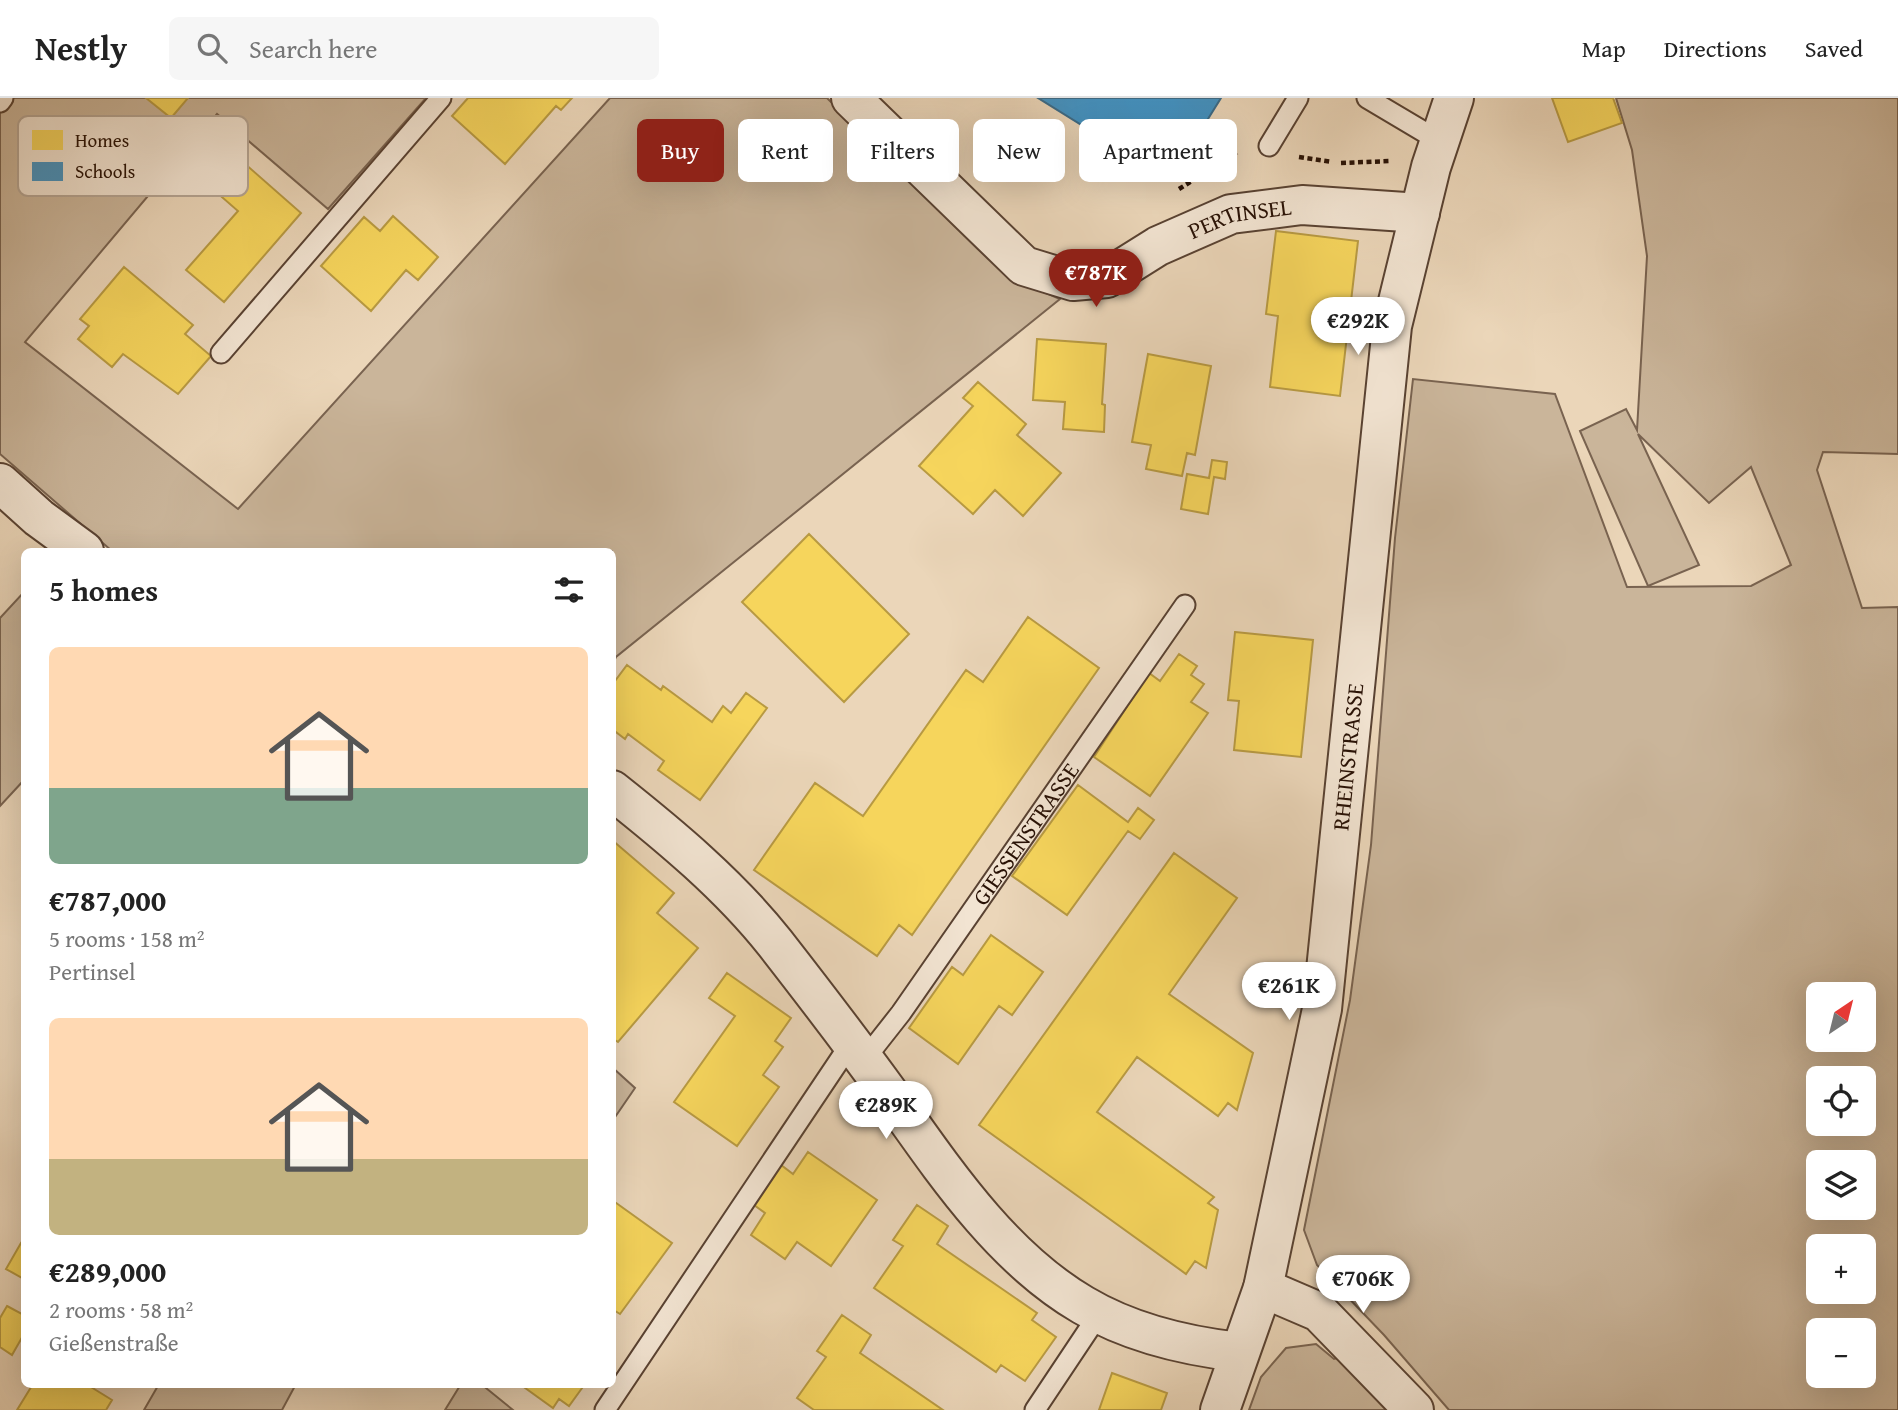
<!DOCTYPE html>
<html lang="en">
<head>
<meta charset="utf-8">
<style>
	:root { --surface:#fff; --page:#f6f6f6; --text:#222; --muted:#767676; --line:#e0e0e0; --accent:#8f2418 }
	body { margin:0; font-family:"Gentium Book Plus",serif; background:var(--page); color:var(--text); height:100vh; display:flex; flex-direction:column; font-size:26px; white-space:nowrap }
	* { box-sizing:border-box; margin:0 }
	p { font-size:23px; color:var(--muted) }
	.icon { flex:none; width:38px; height:38px; fill:none; stroke:currentColor; stroke-width:2; stroke-linecap:round; stroke-linejoin:round }
	.map { position:relative; flex:1; overflow:hidden }
	.details { position:absolute; left:21px; top:450px; width:595px; height:840px; display:flex; flex-direction:column; background:var(--surface); border-radius:10px; box-shadow:0 7px 28px #0002 }
	.details>* { flex:none }
	.hud { position:absolute; left:637px; top:21px; width:665px; height:63px; display:flex; gap:14px }
	.needle { width:46px; rotate:35deg }
	.tools { position:absolute; left:1806px; top:884px; display:grid; gap:14px }
	.tools a { display:grid; place-items:center; width:70px; height:70px; border-radius:10px; background:var(--surface); box-shadow:0 7px 28px #0002; font-size:35px }
	.price { position:absolute; translate:-50% -60px; padding:0 16px; border-radius:24px; background:#fff; color:#222; font-size:23px; line-height:46px; filter:drop-shadow(0 2px 4px #0008) }
	.price::after { content:''; position:absolute; left:50%; top:42px; width:21px; height:16px; margin-left:-10px; background:inherit; clip-path:polygon(0 0,100% 0,50% 100%) }
	.price.on { background:var(--accent); color:#fff }
	ul { padding:0; list-style:none }
	li { display:grid; align-content:center; gap:14px; height:371px; padding:0 28px }
	li span { display:grid; place-items:center; height:217px; border-radius:10px; color:#555 }
	li>.icon { margin-inline-start:auto }
	span .icon { width:126px; height:126px; fill:#fffc; stroke-width:1 }
	li b { font-size:30px }
	h2 { display:flex; justify-content:space-between; align-items:center; height:84px; padding:0 28px; font-size:30px }
	.pill { padding:0 24px; border-radius:10px; background:var(--surface); box-shadow:0 7px 28px #0002; font-size:24px; line-height:63px }
	.pill.on { background:var(--accent); color:#fff }
	header { display:flex; align-items:center; gap:42px; box-sizing:border-box; height:98px; padding:0 35px; background:var(--surface); border-bottom:2px solid var(--line) }
	header strong { font-size:33px }
	nav { display:flex; gap:38px; margin-inline-start:auto; font-size:24px }
	.search { width:490px; height:63px; background:var(--page); display:flex; align-items:center; gap:18px; box-sizing:border-box; padding:0 24px; border-radius:10px; color:var(--muted); font-size:26px }
	.map>svg:first-child { display:block }
</style>
</head>
<body>
<header>
<strong>Nestly</strong>
<div class="search"><svg class="icon" aria-label="search" viewBox="0 0 24 24"><circle cx="10" cy="10" r="6"/><path d="M15 15l6 6"/></svg>Search here</div>
<nav><a>Map</a><a>Directions</a><a>Saved</a></nav>
</header>
<div class="map">
<svg width="1898" height="1312" viewBox="0 0 1898 1312">
	<rect width="100%" height="100%" fill="#ebd6b9"/>
	<filter id="stains"><feTurbulence type="fractalNoise" baseFrequency=".00286" numOctaves="4"/><feColorMatrix values="0 0 0 0 .2 0 0 0 0 .09 0 0 0 0 .02 0 0 0 .5 -.17"/></filter>
	<radialGradient id="worn" r=".72"><stop offset=".6" stop-color="#630" stop-opacity="0"/><stop offset="1" stop-color="#630" stop-opacity=".3"/></radialGradient>
	<path fill="#cab59a" stroke="#796350" stroke-width="2" fill-rule="evenodd" d="M0 0H426L328 111 217 16 25 244 238 411 610 0H827L978 151 1013 181 1060 201 616 559 613 565 612 453H112L0 356Z
		M1616 0H1898V356L1823 354 1817 372 1862 510 1898 509V1312H1449L1384 1237 1317 1167 1304 1132 1350 902 1371 747 1395 440 1413 281 1555 296 1627 489 1751 488 1791 467 1751 369 1709 405 1638 336 1699 467 1648 488 1580 333 1626 311 1637 332 1647 158 1632 52ZM1818 896H1864V942H1818ZM1818 980H1864V1026H1818ZM1818 1064H1864V1110H1818ZM1818 1148H1864V1194H1818ZM1818 1232H1864V1278H1818Z
		M24 494V682L0 708V520Z
		M613 970 635 990 613 1022Z
		M1316 1246 1334 1261 1345 1258 1392 1312H1249L1261 1279 1286 1250Z
		M159 1286H296L282 1312H144Z
		M461 1286H481L513 1312H445Z"/>
	<path fill="#f6d55c" stroke="#b89a42" stroke-width="2" d="M146 0H188L171 20Z
		M468 0H572L561 12 556 8 505 66 452 18Z
		M1552 0H1613L1622 25 1568 44Z
		M219 43 301 115 224 204 186 172 238 113 192 73Z
		M393 118 438 159 418 182 406 172 371 213 321 168 364 119 380 133Z
		M1276 133 1358 143 1340 298 1270 289 1278 218 1266 216Z
		M124 169 193 227 185 236 211 258 178 296 123 256 112 269 78 241 89 228 80 221Z
		M1037 241 1106 246 1102 306 1105 307 1104 334 1063 331 1065 304 1033 302Z
		M1148 256 1211 268 1195 357 1187 355 1182 378 1146 371 1151 347 1132 344Z
		M978 284 1026 326 1017 337 1061 375 1023 418 995 392 973 416 919 368 973 308 963 300Z
		M1212 362 1227 364 1225 381 1214 379 1208 416 1181 411 1187 376 1209 380Z
		M809 436 909 536 844 604 742 504Z
		M1028 519 1099 570 912 837 899 827 877 858 754 772 815 685 863 718 966 572 983 584Z
		M1235 534 1313 542 1301 659 1234 652 1239 603 1228 602Z
		M1179 556 1197 568 1191 577 1204 586 1191 604 1208 615 1150 698 1094 659 1149 575 1160 583Z
		M627 567 661 592 663 588 712 624 723 608 731 615 746 595 767 610 700 702 658 672 664 663 628 636 625 641 612 631V587Z
		M1078 687 1128 724 1138 710 1154 722 1140 741 1128 733 1067 817 1012 778Z
		M612 742 674 795 657 815 698 850 618 944 612 940Z
		M1174 755 1237 800 1169 896 1253 955 1237 1012 1228 1005 1218 1018 1137 959 1097 1014 1214 1099 1208 1105 1218 1112 1206 1170 1195 1163 1186 1176 979 1027Z
		M991 837 1043 874 1012 917 999 908 958 966 909 930 952 869 963 877Z
		M727 875 791 920 775 943 783 949 763 977 779 989 737 1048 674 1004 735 918 709 900Z
		M808 1054 877 1102 831 1168 797 1144 785 1161 751 1137 765 1115 754 1107 781 1067 793 1076Z
		M612 1102 672 1145 620 1216 612 1211Z
		M917 1107 948 1128 937 1146 1037 1215 1032 1222 1056 1239 1025 1283 1001 1267 996 1274 874 1190 903 1148 893 1142Z
		M21 1145 24 1147V1181L6 1171Z
		M7 1208 24 1217V1236L12 1257 0 1249V1220Z
		M842 1217 871 1237 860 1255 943 1312H814L797 1300 826 1259 817 1253Z
		M1112 1275 1167 1295 1161 1312H1099Z
		M33 1286H86L112 1302 106 1312H17Z
		M585 1286 569 1308 559 1301 553 1310 521 1287Z"/>
	<path fill="#4393c3" stroke="#3b6c8a" stroke-width="2" d="M1038 0H1221L1170 82Z"/>
	<g fill="none" stroke-linecap="round" stroke-linejoin="round">
		<g stroke="#594232" stroke-width="23">
			<g id="service">
				<path d="M1367 0 1441 44"/>
				<path d="M0 4 3 0"/>
				<path d="M1269 48 1298 0"/>
				<path d="M221 255 441 0"/>
				<path id="s1" d="M864 962 901 915 1185 507"/>
				<path d="M605 1312 851 945"/>
				<path d="M1035 1312 1099 1216"/>
			</g>
		</g>
		<g stroke="#594232" stroke-width="42">
			<g id="minor">
				<path id="s2" d="M851 0 1024 168 1073 183 1107 180 1158 148 1231 116 1302 107 1420 115"/>
				<path d="M0 385 39 420 84 453"/>
				<path d="M612 692C670 738 729 787 775 845 814 895 853 946 890 997 944 1073 1001 1159 1083 1207 1130 1235 1186 1248 1239 1254"/>
				<path d="M1263 1190 1319 1214 1414 1312"/>
				<path id="s3" d="M1220 1312 1263 1190 1322 911 1392 228 1431 69 1454 0"/>
			</g>
		</g>
		<path stroke="#281105" stroke-width="4.5" stroke-dasharray="5 3.5" stroke-linecap="butt" d="M1299 59 1332 64
			M1341 65 1391 63
			M1179 91 1237 55"/>
		<use href="#service" stroke="#f2e4d2" stroke-width="19"/>
		<use href="#minor" stroke="#f2e4d2" stroke-width="38"/>
	</g>
	<g text-anchor="middle" stroke-width="7" stroke-linejoin="round" paint-order="stroke">
		<g font-size="23" fill="#281105" stroke="#f2e4d2">
			<text dy="8" stroke="none"><textPath href="#s2" startOffset="474">PERTINSEL</textPath></text>
			<text dy="8" stroke="none"><textPath href="#s3" startOffset="668">RHEINSTRASSE</textPath></text>
			<text dy="8" stroke="none"><textPath href="#s1" startOffset="278">GIESSENSTRASSE</textPath></text>
		</g>
	</g>
	<rect x="18" y="18" width="230" height="80" rx="10" fill="#f2e4d2" stroke="#b5a594" stroke-width="2"/>
	<rect x="32" y="32" width="31" height="20" fill="#f6d55c"/>
	<rect x="32" y="64" width="31" height="19" fill="#4393c3"/>
	<g font-size="19" fill="#281105">
		<text x="75" y="49">Homes</text>
		<text x="75" y="80">Schools</text>
	</g>
	<rect width="100%" height="100%" filter="url(#stains)"/>
	<rect width="100%" height="100%" fill="url(#worn)"/>
</svg>
<div class="tools">
<a><svg class="needle" viewBox="-14 -14 28 28"><path d="M0-13l5 13h-10z" fill="#e53935"/><path d="M0 13l5-13h-10z" fill="#767676"/></svg></a>
<a><svg class="icon" aria-label="locate" viewBox="0 0 24 24"><circle cx="12" cy="12" r="6"/><path d="M12 2v4M12 18v4M2 12h4M18 12h4"/></svg></a>
<a><svg class="icon" aria-label="layers" viewBox="0 0 24 24"><path d="M12 4l9 5-9 5-9-5zM3 14l9 5 9-5"/></svg></a>
<a>+</a>
<a>−</a>
</div>
<b class="price on" style="left:1096px;top:211px">€787K</b>
<b class="price" style="left:1358px;top:259px">€292K</b>
<b class="price" style="left:1289px;top:924px">€261K</b>
<b class="price" style="left:886px;top:1043px">€289K</b>
<b class="price" style="left:1363px;top:1217px">€706K</b>
<div class="hud">
<a class="pill on">Buy</a>
<a class="pill">Rent</a>
<a class="pill">Filters</a>
<a class="pill">New</a>
<a class="pill">Apartment</a>
</div>
<section class="details">
<h2>5 homes<svg class="icon" aria-label="filters" viewBox="0 0 24 24"><path d="M4 7h16M4 17h16"/><circle cx="9" cy="7" r="2"/><circle cx="15" cy="17" r="2"/></svg></h2>
<ul>
<li><span style="background:linear-gradient(#ffd9b3 65%,#7fa58c 0)"><svg class="icon" aria-label="home" viewBox="0 0 24 24"><path d="M3 11l9-7 9 7M6 9v11h12V9"/></svg></span><div><b>€787,000</b><p>5 rooms · 158 m²</p><p>Pertinsel</p></div></li>
<li><span style="background:linear-gradient(#ffd9b3 65%,#c2b280 0)"><svg class="icon" aria-label="home" viewBox="0 0 24 24"><path d="M3 11l9-7 9 7M6 9v11h12V9"/></svg></span><div><b>€289,000</b><p>2 rooms · 58 m²</p><p>Gießenstraße</p></div></li>
</ul>
</section>
</div>
</body>
</html>
